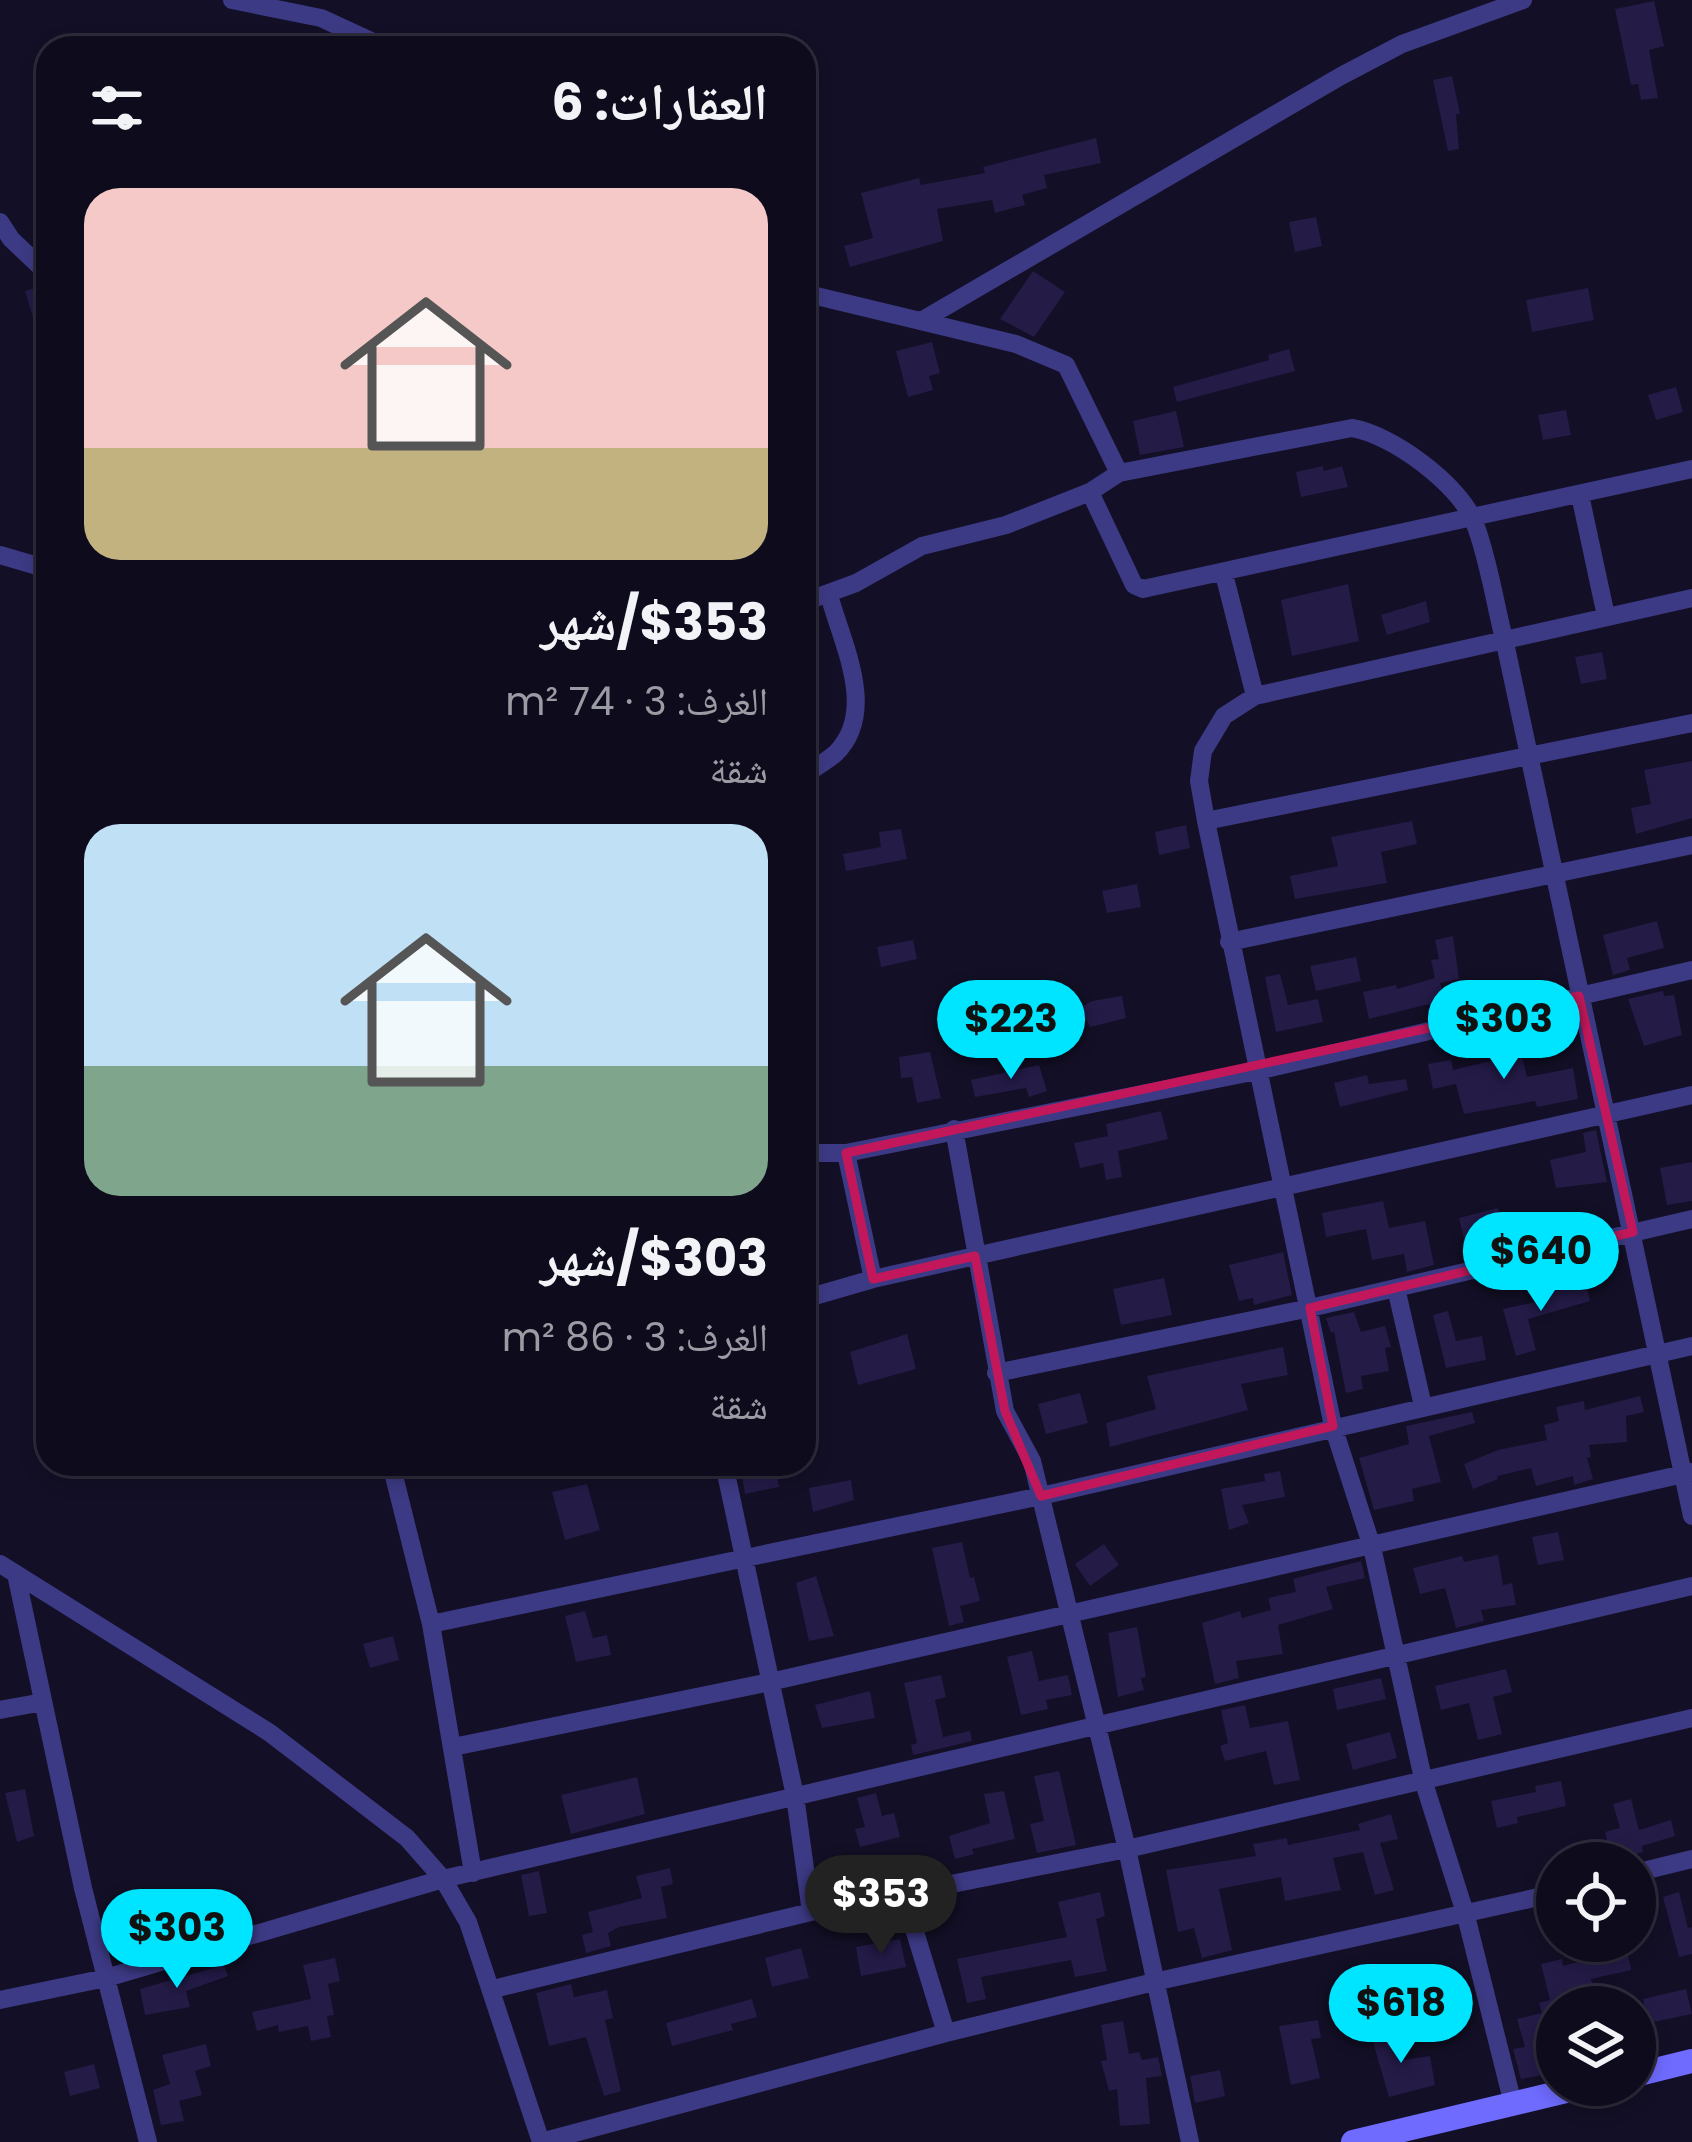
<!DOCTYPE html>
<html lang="ar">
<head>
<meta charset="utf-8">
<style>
	:root { --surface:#0e0b1c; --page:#171425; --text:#f1f3f6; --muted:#9b9ba3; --line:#2e2b3b; --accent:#00e5ff }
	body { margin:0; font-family:Poppins,"Noto Naskh Arabic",sans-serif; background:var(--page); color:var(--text); direction:rtl; height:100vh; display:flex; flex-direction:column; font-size:45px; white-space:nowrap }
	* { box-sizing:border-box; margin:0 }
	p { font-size:39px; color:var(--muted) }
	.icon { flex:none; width:66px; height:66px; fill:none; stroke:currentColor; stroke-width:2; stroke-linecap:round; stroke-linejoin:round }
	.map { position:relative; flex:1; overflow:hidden; direction:ltr }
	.side { position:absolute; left:36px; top:36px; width:780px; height:1440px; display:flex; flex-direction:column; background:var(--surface); border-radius:36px; box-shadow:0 6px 18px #0003,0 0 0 3px var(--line); direction:rtl }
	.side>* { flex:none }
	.buttons { position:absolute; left:1536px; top:1842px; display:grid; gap:24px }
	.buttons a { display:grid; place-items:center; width:120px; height:120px; border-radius:50%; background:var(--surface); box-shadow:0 6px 18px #0003,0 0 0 3px var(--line); font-size:60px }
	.price { position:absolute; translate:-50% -102px; padding:0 27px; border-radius:42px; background:var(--accent); color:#111; font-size:39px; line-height:78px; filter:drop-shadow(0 3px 6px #0008) }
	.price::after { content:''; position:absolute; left:50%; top:72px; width:36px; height:27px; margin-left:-18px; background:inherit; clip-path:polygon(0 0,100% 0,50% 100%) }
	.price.on { background:#222; color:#fff }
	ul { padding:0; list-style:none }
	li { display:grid; align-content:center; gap:24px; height:636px; padding:0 48px }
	li span { display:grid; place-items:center; height:372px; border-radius:36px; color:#555 }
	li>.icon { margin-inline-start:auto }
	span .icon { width:216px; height:216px; fill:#fffc; stroke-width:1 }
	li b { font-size:51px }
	h2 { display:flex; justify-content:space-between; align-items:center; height:144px; padding:0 48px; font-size:51px }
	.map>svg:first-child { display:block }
</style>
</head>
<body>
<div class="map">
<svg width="1692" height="2142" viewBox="0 0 1692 2142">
	<rect width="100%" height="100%" fill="#130f26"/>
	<path fill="#241b47" d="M1654 1 1664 46 1649 50 1658 98 1641 100 1638 84 1631 85 1615 9Z
		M1452 76 1460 114H1456L1459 149 1448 151 1433 80Z
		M1096 138 1101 163 1044 175 1047 188 1022 195 1025 205 995 213 992 200 937 209 943 241 850 267 844 246 873 238 861 193 919 178 921 185 985 173 983 167Z
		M1316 217 1322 246 1295 252 1289 222Z
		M1033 271 1065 292 1034 337 1000 319Z
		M42 286 48 287V354H44L25 291Z
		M1588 288 1594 320 1532 332 1526 300Z
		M932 342 940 373 929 376 933 390 908 397 896 351Z
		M1289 349 1295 371 1177 402 1173 387 1269 360 1268 355Z
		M1676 387 1683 412 1656 420 1648 395Z
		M1566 410 1571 435 1543 440 1538 415Z
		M1176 411 1184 447 1140 455 1133 421Z
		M1323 466 1324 471 1342 466 1348 487 1301 497 1296 472Z
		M1348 584 1359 641 1292 656 1281 600Z
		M1426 601 1430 622 1387 635 1381 615Z
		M1602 652 1607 679 1581 684 1575 657Z
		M1692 761V818L1636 834 1631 808 1651 804 1644 770Z
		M1412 821 1417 844 1381 852 1387 883 1295 899 1290 876 1338 866 1331 837Z
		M1186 825 1190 848 1159 855 1155 832Z
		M901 829 907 859 846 871 843 854 881 847 879 832Z
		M1137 884 1141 907 1107 913 1102 891Z
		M1657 921 1664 948 1627 958 1630 970 1613 975 1603 935Z
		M1453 936 1459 979 1440 983 1445 1000 1369 1019 1363 992 1396 985 1397 989 1435 978 1431 960 1439 959 1435 940Z
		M913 940 917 959 881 967 877 947Z
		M1356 957 1361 981 1316 991 1310 966Z
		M1280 974 1288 1005 1318 999 1323 1022 1276 1032 1265 977Z
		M1663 991 1664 996 1674 995 1682 1035 1644 1046 1628 999Z
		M1122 996 1126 1018 1090 1027 1080 1008 1092 1001Z
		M1518 1041 1527 1077 1573 1068 1578 1099 1537 1107 1535 1101 1464 1114 1456 1084 1433 1089 1428 1064 1451 1060 1453 1070 1494 1060 1491 1049Z
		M930 1052 941 1098 917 1103 912 1077 901 1078 899 1057Z
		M1039 1065 1047 1091 1029 1097 1026 1088 975 1097 971 1080Z
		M1367 1075 1369 1084 1406 1079 1408 1090 1340 1107 1334 1083Z
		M1161 1111 1168 1139 1118 1151 1122 1177 1106 1180 1103 1163 1080 1168 1074 1143 1108 1136 1106 1124Z
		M1596 1130 1607 1182 1556 1188 1550 1160 1586 1152 1583 1133Z
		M1692 1162V1201L1667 1205 1660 1168Z
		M1383 1201 1389 1228 1425 1221 1434 1265 1407 1272 1404 1254 1372 1260 1366 1229 1326 1237 1322 1213Z
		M1498 1208 1504 1232 1465 1242 1459 1218Z
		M1283 1252 1292 1295 1254 1305 1253 1298 1239 1301 1229 1265Z
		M1164 1278 1172 1315 1121 1325 1113 1289Z
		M1585 1280 1590 1301 1528 1319 1536 1350 1516 1356 1503 1309 1550 1299 1548 1291Z
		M1448 1311 1456 1341 1482 1336 1486 1360 1446 1368 1433 1315Z
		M1354 1312 1361 1332 1385 1326 1391 1347 1385 1348 1389 1371 1361 1376 1363 1389 1346 1393 1334 1332 1331 1333 1326 1318Z
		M907 1334 916 1369 858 1385 850 1352Z
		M1283 1347 1288 1375 1241 1384 1248 1410 1110 1447 1106 1423 1156 1409 1147 1376Z
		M1080 1393 1088 1423 1046 1434 1038 1404Z
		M1640 1396 1644 1412 1626 1416 1627 1442 1589 1445 1591 1457 1587 1458 1593 1479 1574 1485 1573 1476 1536 1486 1531 1468 1497 1476 1498 1479 1473 1489 1464 1464 1498 1450 1547 1440 1544 1425 1559 1421 1556 1407 1584 1401 1585 1410Z
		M1472 1412 1475 1423 1429 1436 1441 1482 1412 1489 1414 1501 1374 1510 1359 1458 1409 1444 1406 1426Z
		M740 1464H775L779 1487 745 1494Z
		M1280 1471 1285 1497 1242 1505 1249 1523 1229 1530 1221 1489 1265 1481 1264 1474Z
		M851 1480 854 1500 813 1512 809 1488Z
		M587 1484 600 1530 565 1540 552 1492Z
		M1558 1532 1564 1560 1538 1565 1532 1537Z
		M962 1542 970 1578 974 1577 980 1601 960 1606 964 1622 949 1626 932 1548Z
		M1104 1544 1119 1565 1090 1586 1075 1564Z
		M1498 1555 1503 1585 1512 1583 1516 1605 1481 1610 1484 1621 1456 1628 1445 1588 1420 1594 1413 1568 1462 1556 1464 1562Z
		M1361 1561 1365 1578 1326 1587 1333 1609 1278 1625 1283 1654 1236 1661 1239 1678 1215 1684 1202 1623 1240 1611 1242 1618 1271 1610 1268 1598 1296 1592 1293 1579Z
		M816 1576 834 1636 809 1641 796 1583Z
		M585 1611 593 1638 607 1635 611 1655 576 1662 565 1616Z
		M1137 1627 1146 1677 1141 1678 1144 1690 1118 1697 1108 1633Z
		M393 1636 399 1660 370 1668 363 1644Z
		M1032 1651 1039 1681 1068 1675 1072 1695 1046 1700 1048 1709 1021 1715 1007 1657Z
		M1506 1669 1512 1692 1493 1697 1502 1734 1478 1740 1469 1703 1441 1710 1435 1686Z
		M941 1675 946 1697 935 1700 943 1737 970 1731 972 1741 913 1755 911 1745 917 1743 904 1683Z
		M1381 1678 1386 1699 1337 1710 1333 1689Z
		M870 1691 875 1718 822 1728 815 1705Z
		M1245 1705 1250 1728 1288 1721 1300 1780 1274 1785 1266 1751 1225 1761 1220 1746 1228 1743 1221 1710Z
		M1390 1732 1397 1758 1353 1770 1346 1744Z
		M1059 1771 1076 1845 1037 1853 1030 1824 1044 1821 1034 1776Z
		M637 1777 645 1814 571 1834 561 1795Z
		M1561 1781 1566 1806 1517 1817 1518 1823 1497 1828 1491 1801 1536 1792 1535 1786Z
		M25 1789 34 1836 17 1842 5 1793Z
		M1004 1791 1015 1839 972 1849 974 1854 955 1859 949 1836 990 1823 984 1794Z
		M876 1793 882 1816 894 1813 900 1837 860 1847 855 1829 865 1827 857 1798Z
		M1631 1799 1639 1830 1671 1820 1675 1836 1642 1846 1643 1852 1612 1860 1605 1832 1620 1828 1613 1804Z
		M1391 1814 1398 1839 1380 1843 1394 1890 1375 1895 1363 1852 1333 1858 1341 1890 1285 1901 1281 1877 1219 1889 1232 1950 1202 1958 1194 1928 1178 1932 1166 1870 1256 1856 1253 1844 1287 1838 1288 1845 1360 1830 1358 1824Z
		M670 1868 673 1884 661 1887 667 1918 619 1927 608 1933 611 1946 586 1953 582 1935 593 1932 588 1912 642 1898 636 1876Z
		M539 1871 547 1913 529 1916 521 1875Z
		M1100 1892 1105 1916 1096 1919 1107 1971 1075 1977 1071 1960 981 1977 986 1999 967 2003 957 1959 1067 1937 1058 1902Z
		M1679 1892 1688 1928 1692 1927V1954L1679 1957 1663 1897Z
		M900 1939 906 1967 861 1976 856 1947Z
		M801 1948 809 1978 772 1987 765 1958Z
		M1627 1949 1631 1970 1591 1979 1599 2007H1557V2072L1521 2079 1513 2049 1525 2047 1517 2019 1542 2013 1539 2003 1550 2000 1541 1964 1562 1959 1563 1966Z
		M335 1958 340 1981 328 1984 334 2015 327 2016 331 2037 311 2041 308 2026 279 2032 278 2025 257 2031 252 2012 311 1999 303 1965Z
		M224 1965 228 1976 186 1991 190 2007 145 2015 140 1989Z
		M571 1984 574 1997 607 1990 613 2018 605 2020 621 2091 604 2096 586 2037 549 2046 536 1993Z
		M1686 1989 1692 2014 1648 2023 1643 1999Z
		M752 1999 757 2017 731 2024 733 2030 672 2046 666 2023Z
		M1318 2020 1321 2038 1311 2039 1320 2078 1291 2085 1279 2026Z
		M1123 2021 1129 2054 1139 2052 1142 2060 1158 2057 1162 2076 1146 2078 1150 2124 1120 2126 1117 2089 1109 2091 1101 2061 1107 2060 1101 2025Z
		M1395 2028 1404 2060 1430 2056 1435 2085 1389 2097 1371 2035Z
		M206 2044 211 2066 195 2071 202 2095 179 2101 184 2121 161 2125 153 2090 170 2084 162 2055Z
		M94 2064 100 2088 70 2096 64 2072Z
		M1220 2070 1225 2096 1195 2103 1190 2076Z"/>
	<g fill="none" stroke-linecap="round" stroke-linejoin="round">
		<path stroke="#3d3a85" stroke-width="18" d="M232 0 321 18 386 48
			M0 222 11 239 48 274
			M804 293 1016 344 1066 365 1119 473
			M921 321 1341 76 1402 44 1523 0
			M1090 492 1134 585 1143 589 1692 469
			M1580 495 1606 616
			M0 555 48 569
			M1224 574 1255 696
			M804 602 856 583 922 546 1006 525 1090 492 1119 473 1352 428C1391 434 1461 485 1475 524 1489 561 1495 604 1505 643L1692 1516
			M804 776C814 768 827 761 836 753 878 711 842 643 829 595
			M1206 821 1692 723
			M1229 942 1692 845
			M954 1129 1005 1411 1032 1461 1127 1849 1190 2142
			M804 1153H846L1257 1071 1692 970
			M846 1153 873 1279
			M1396 1288 1423 1406
			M804 1299 873 1279 1692 1095
			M996 1373 1310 1308 1692 1219
			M391 1464 431 1624 473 1873
			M724 1464 795 1796 811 1912
			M0 1564 270 1733 407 1838 443 1879 468 1922 541 2142
			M16 1574 83 1888 148 2142
			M431 1624 1041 1496 1692 1346
			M0 1710 43 1702
			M453 1747 770 1682 1692 1472
			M1635 1873 1692 1859
			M903 1893 946 2033
			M493 1989 811 1912 1127 1849 1692 1718
			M0 2000 106 1978 443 1879 1692 1586
			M1513 2104 1466 1916 1424 1783 1372 1547 1333 1426 1206 821 1199 781 1203 751 1224 716 1255 696 1692 598
			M541 2142 946 2033 1154 1982 1557 1893"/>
		<path stroke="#6f6bff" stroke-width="24" d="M1635 2075 1692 2061
			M1353 2142 1591 2085"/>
	</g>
	<path fill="none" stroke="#c2185b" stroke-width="9" stroke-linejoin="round" d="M1579 996 1633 1232 1310 1308 1333 1426 1041 1496 1005 1411 975 1256 873 1279 846 1153Z"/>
</svg>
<div class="buttons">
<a><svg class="icon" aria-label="locate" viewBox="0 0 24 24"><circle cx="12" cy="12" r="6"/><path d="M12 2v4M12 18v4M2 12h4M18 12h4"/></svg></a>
<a><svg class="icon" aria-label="layers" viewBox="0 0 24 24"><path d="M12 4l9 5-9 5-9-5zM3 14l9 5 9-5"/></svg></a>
</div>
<b class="price" style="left:1011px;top:1082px">$223</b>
<b class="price" style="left:1504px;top:1082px">$303</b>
<b class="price" style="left:1541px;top:1314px">$640</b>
<b class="price on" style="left:881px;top:1957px">$353</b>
<b class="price" style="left:177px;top:1991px">$303</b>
<b class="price" style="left:1401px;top:2066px">$618</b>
<section class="side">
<h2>العقارات: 6<svg class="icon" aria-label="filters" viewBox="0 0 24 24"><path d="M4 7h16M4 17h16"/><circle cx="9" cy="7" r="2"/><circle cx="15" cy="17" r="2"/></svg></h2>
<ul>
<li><span style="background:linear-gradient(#f6c9c9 70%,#c2b280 0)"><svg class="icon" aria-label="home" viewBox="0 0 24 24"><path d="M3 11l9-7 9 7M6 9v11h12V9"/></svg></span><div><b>$353/شهر</b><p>الغرف: 3 · 74 m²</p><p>شقة</p></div></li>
<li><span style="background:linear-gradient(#bfe0f5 65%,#7fa58c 0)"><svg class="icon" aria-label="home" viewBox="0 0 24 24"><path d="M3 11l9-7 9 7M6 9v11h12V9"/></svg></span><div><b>$303/شهر</b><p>الغرف: 3 · 86 m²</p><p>شقة</p></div></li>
</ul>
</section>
</div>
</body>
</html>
